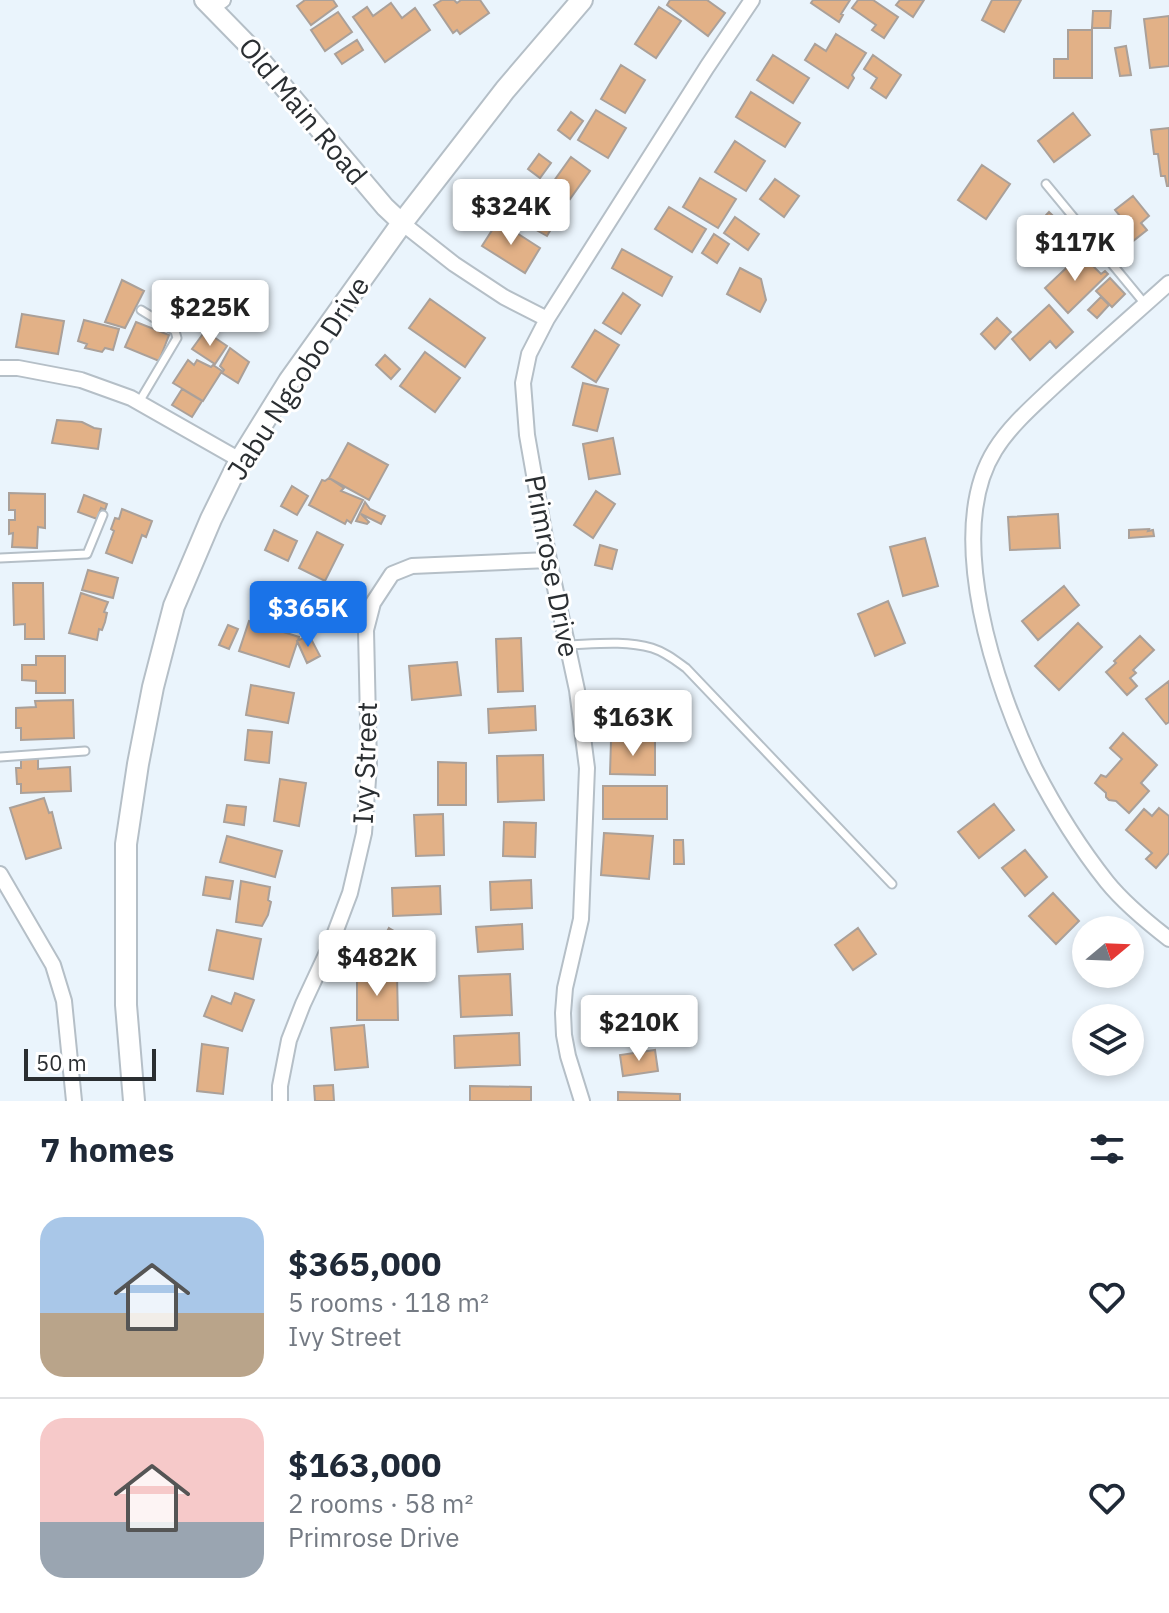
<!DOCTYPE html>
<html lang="en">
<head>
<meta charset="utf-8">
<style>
	:root { --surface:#fff; --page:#f2f2f3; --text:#1f2937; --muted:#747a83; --line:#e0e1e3; --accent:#1a73e8 }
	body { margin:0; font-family:"IBM Plex Sans",sans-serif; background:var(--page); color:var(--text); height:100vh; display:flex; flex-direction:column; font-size:30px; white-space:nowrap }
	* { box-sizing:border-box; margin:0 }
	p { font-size:26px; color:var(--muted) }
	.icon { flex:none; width:44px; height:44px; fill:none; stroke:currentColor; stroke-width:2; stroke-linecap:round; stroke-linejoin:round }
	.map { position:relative; height:1101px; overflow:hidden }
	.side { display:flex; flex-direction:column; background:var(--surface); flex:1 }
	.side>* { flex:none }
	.needle { width:52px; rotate:71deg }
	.tools { position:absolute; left:1072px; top:916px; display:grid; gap:16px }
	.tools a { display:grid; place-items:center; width:72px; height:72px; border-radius:50%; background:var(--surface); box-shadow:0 4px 12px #0003; font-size:40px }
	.scale { position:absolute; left:24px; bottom:20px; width:132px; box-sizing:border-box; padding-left:8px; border:4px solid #2a2e31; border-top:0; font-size:22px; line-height:28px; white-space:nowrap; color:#2a2e31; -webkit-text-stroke:6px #fff; paint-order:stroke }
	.price { position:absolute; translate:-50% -68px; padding:0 18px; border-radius:8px; background:#fff; color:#222; font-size:26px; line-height:52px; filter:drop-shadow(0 2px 4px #0008) }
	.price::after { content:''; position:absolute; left:50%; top:48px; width:24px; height:18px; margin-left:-12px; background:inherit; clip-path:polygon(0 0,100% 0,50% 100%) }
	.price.selected { background:var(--accent); color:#fff }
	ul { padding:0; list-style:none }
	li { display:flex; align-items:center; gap:24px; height:200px; padding:0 40px }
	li+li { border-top:2px solid var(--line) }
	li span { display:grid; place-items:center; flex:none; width:224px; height:160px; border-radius:24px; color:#555 }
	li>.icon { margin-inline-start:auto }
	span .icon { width:96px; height:96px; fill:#fffc; stroke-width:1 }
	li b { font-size:34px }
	h2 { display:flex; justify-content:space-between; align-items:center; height:96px; padding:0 40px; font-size:34px }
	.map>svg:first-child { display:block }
</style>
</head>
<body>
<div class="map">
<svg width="1169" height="1101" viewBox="0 0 1169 1101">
	<rect width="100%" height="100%" fill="#eaf4fc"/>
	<path fill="#e2b187" stroke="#aaa099" stroke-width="2" d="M305 0H333L337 6 311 25 297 6Z
		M442 0H454L457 3 461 0H480L489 13 460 34 457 30 453 33 434 5Z
		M670 0H707L725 13 708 36 667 5Z
		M813 0H850L841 14 843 15 839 22 811 3Z
		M858 0H873L898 17 884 38 872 30 876 25 852 8Z
		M900 0H924L913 17 896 5Z
		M992 0H1021L1004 32 982 20Z
		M391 3 402 18 415 8 430 30 385 62 353 17 367 7 373 16Z
		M659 7 681 21 656 58 635 44Z
		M1093 11H1111L1110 28H1092Z
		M338 12 352 32 325 51 311 30Z
		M1169 16V66L1150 68 1144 19Z
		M1068 30H1092V78H1054V59H1068Z
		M836 34 866 53 852 75 854 78 848 88 805 60 815 44 826 51Z
		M357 40 363 50 342 64 335 54Z
		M1126 46 1131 75 1120 76 1115 48Z
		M773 55 809 78 793 103 757 80Z
		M873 55 901 75 886 98 871 88 877 78 864 69Z
		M621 65 645 80 625 113 601 99Z
		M751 92 800 123 785 147 736 117Z
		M596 110 626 128 608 158 578 140Z
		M571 112 583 121 570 139 558 130Z
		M1073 113 1090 135 1054 162 1038 141Z
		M1169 128V186H1167L1165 176H1161L1158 154H1154L1151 130Z
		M735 141 765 161 746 191 715 172Z
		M539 154 551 163 540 178 528 169Z
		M571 157 590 171 570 199 551 185Z
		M982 165 1010 184 986 219 958 200Z
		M700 178 736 199 718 228 683 207Z
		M775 179 799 196 784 217 760 199Z
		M523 183 564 207 547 236 506 213Z
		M1133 196 1149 216 1141 223 1147 230 1113 257 1095 235 1120 216 1115 210Z
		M669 207 706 229 692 252 655 229Z
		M1049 212 1073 235 1060 250 1035 227Z
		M735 217 759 234 748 250 724 233Z
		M498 221 540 248 525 273 482 246Z
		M714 234 729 244 717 263 702 253Z
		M622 249 672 277 662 296 612 268Z
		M1081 254 1101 274 1105 271 1108 274 1068 313 1045 288Z
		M740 268 761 279 766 300 760 312 727 294Z
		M1110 278 1125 294 1112 307 1096 291Z
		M122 280 144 291 125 328 105 322Z
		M623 293 640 305 621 334 603 323Z
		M1101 297 1109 305 1097 318 1088 310Z
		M430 299 485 338 465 367 409 328Z
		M1049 305 1073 332 1056 348 1050 341 1030 360 1012 339Z
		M22 314 64 321 58 354 16 347Z
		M997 318 1011 332 995 349 981 334Z
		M84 320 119 329 113 350 105 348 102 352 85 348 87 344 78 341Z
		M136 322 169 335 159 361 125 347Z
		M595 330 619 345 596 382 572 367Z
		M205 331 227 346 215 364 192 349Z
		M230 348 249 362 238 383 222 373 224 370 220 366Z
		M425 352 460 378 435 412 400 386Z
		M385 355 400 369 391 379 376 365Z
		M188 360 194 365 197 360 211 367 213 365 222 371 203 401 173 383Z
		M583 383 608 389 597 431 573 425Z
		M182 389 202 401 192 417 172 405Z
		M57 420 82 422 94 428 101 429 98 449 52 443Z
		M613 438 620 474 589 479 583 444Z
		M348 443 388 465 369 500 329 478Z
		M329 478 344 488 341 491 363 500 351 523 347 520 345 524 309 505 322 480 325 481Z
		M292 486 308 496 297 515 281 506Z
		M596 491 615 504 593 538 574 525Z
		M9 493 45 494V528L38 527 37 548 12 547 13 533 9 534V520H15V510H9Z
		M84 495 107 504 105 510 101 508 97 519 78 512Z
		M365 502 370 509 385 516 381 524 361 514 369 522 367 524 356 521Z
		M122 509 152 521 146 537 142 535 132 563 106 553 114 531 111 529 115 518 119 519Z
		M1058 514 1060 548 1010 550 1008 517Z
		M1149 529 1148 531 1153 530 1154 536 1129 538V530Z
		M274 530 297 541 288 561 265 550Z
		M317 532 343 545 325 581 299 568Z
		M925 538 938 586 903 596 890 547Z
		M600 545 617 550 612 569 595 565Z
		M88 570 118 578 113 598 82 590Z
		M13 583H43L44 639H25V624L14 625Z
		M1064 586 1079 605 1038 640 1022 621Z
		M285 589 327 607 316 631 275 614Z
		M81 593 108 602 104 612 107 613 105 622 102 630 99 629 97 640 69 633Z
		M888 601 905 643 875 656 858 614Z
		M249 621 299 637 289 667 239 651Z
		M1078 623 1102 647 1059 690 1035 666Z
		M228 625 238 629 229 649 219 645Z
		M309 635 320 656 307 663 297 641Z
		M1140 636 1154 650 1133 670 1136 673 1130 678 1137 686 1127 695 1106 672 1116 663 1114 661Z
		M521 638 523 691 498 692 496 639Z
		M36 656H65V693H36V681L22 680V665H36Z
		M457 662 461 695 412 700 409 666Z
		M1169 681V722L1166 724 1146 699Z
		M251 685 294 693 288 723 246 715Z
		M73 700 74 738 21 740V728H16V708L36 707 35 701Z
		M535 706 536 730 489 733 488 709Z
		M248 730 272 732 269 763 245 760Z
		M1123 733 1157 765 1141 783 1149 791 1129 813 1116 801 1109 800 1106 797V793L1095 783 1101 775 1106 777 1122 759 1110 748Z
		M611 740 655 741V775L610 774Z
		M543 755 544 800 498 802 497 756Z
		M21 758H38V769L70 767 71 791 21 793V784H17L16 768H21Z
		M438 762 466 763V805H438Z
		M280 779 306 783 299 826 274 821Z
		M603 786H667V819H603Z
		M44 798 49 813 52 812 61 848 26 859 10 808Z
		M994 804 1014 830 979 858 958 832Z
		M227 805 246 807 244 825 224 822Z
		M1159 808 1169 816V853L1156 868 1146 859 1152 853 1126 830 1144 809 1152 816Z
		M443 814 444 855 416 856 414 815Z
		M504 822 536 823 535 857 503 856Z
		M604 833 653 836 649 879 601 875Z
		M227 836 282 851 275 877 220 862Z
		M674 840H683L684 864H674Z
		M1025 850 1047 877 1025 896 1002 868Z
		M206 877 233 881 230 899 203 895Z
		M531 880 532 908 491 910 490 882Z
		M241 881 270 887 268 900 271 902 268 915 262 926 236 922Z
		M440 886 441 914 393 916 392 888Z
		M1053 893 1079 921 1056 944 1029 916Z
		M522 924 523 949 478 952 476 927Z
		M389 928 411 941 396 969 370 962Z
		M858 928 876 954 853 970 835 945Z
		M217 930 261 939 253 979 209 970Z
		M510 974 512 1015 461 1017 459 976Z
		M357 975H397L398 1020H357Z
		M235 993 254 1000 242 1031 204 1016 212 996 231 1004Z
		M364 1025 368 1067 335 1070 331 1028Z
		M519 1033 520 1065 455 1068 454 1036Z
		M202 1044 228 1048 223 1094 197 1091Z
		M655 1050 658 1071 623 1076 620 1055Z
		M333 1085 334 1101H315L314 1086Z
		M470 1086 531 1087V1101H470Z
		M618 1092 680 1094V1101H618Z"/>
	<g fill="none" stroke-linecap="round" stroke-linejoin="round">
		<g stroke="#b5bfc7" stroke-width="11">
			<path id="service" d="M1046 184 1145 304
				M139 402 177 338 175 331 141 310
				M0 558 87 554 103 515
				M567 645C594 644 625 640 652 648 665 652 675 660 686 668L892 884
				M0 757 85 751"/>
		</g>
		<g stroke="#b5bfc7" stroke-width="18">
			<path id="minor" d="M213 7 223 0
				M402 223 454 264 504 297 547 319
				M1169 283C1130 318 1091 352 1052 388 1032 407 1010 426 995 450 943 533 996 689 1035 769 1055 808 1080 848 1107 882 1124 903 1147 922 1169 939
				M0 368H18L81 380 131 398 240 460
				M0 874 53 965 64 1001 74 1101
				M280 1101V1086L289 1040 303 1004 330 946 350 893 364 833 369 766 366 630 373 603 392 574 412 566 549 560
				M582 1101 568 1056 564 1035 563 1013 565 988 581 919 587 768 577 690 549 560 527 435 523 383 529 354 547 319 707 67 752 0"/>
		</g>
		<g stroke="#b5bfc7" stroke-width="22">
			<path id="tertiary" d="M204 0 248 45 385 207 402 223"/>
		</g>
		<g stroke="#b5bfc7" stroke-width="24">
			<path id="secondary" d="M134 1101 126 1005V844L138 764 153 687 174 606 211 519 240 460 289 381 402 223 505 90 582 0"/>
		</g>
		<use href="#service" stroke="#fff" stroke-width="7"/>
		<use href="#minor" stroke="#fff" stroke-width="14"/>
		<use href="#tertiary" stroke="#fff" stroke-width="18"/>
		<use href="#secondary" stroke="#fff" stroke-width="20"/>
	</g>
	<g text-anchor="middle" stroke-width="6" stroke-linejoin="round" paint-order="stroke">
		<g font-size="28" fill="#2a2e31" stroke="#fff">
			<text transform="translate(303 111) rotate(50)" y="10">Old Main Road</text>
			<text transform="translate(298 378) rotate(-57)" y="10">Jabu Ngcobo Drive</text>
			<text transform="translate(552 566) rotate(79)" y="10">Primrose Drive</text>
			<text transform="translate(365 763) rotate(-88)" y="10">Ivy Street</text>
		</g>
	</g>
</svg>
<div class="tools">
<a><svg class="needle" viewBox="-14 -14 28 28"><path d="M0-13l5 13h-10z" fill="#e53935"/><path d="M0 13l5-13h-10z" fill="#747a83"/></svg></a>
<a><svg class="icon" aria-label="layers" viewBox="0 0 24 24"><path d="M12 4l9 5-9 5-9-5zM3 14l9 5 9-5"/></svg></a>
</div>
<div class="scale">50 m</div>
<b class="price" style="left:511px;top:247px">$324K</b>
<b class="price" style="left:1075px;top:283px">$117K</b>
<b class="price" style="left:210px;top:348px">$225K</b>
<b class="price selected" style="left:308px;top:649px">$365K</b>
<b class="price" style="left:633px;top:758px">$163K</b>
<b class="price" style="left:377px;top:998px">$482K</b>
<b class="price" style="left:639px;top:1063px">$210K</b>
</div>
<section class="side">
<h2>7 homes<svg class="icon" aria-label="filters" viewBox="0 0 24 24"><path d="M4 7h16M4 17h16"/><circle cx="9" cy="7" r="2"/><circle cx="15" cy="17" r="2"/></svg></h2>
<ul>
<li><span style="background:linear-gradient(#a9c7e8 60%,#b9a48a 0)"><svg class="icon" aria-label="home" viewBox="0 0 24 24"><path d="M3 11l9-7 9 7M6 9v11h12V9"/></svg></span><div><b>$365,000</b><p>5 rooms · 118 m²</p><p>Ivy Street</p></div><svg class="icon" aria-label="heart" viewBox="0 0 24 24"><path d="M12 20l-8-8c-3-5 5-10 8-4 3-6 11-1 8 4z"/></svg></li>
<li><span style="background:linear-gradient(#f6c9c9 65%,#9aa5b1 0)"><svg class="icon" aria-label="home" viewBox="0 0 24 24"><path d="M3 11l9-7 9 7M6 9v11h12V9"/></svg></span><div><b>$163,000</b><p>2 rooms · 58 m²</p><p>Primrose Drive</p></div><svg class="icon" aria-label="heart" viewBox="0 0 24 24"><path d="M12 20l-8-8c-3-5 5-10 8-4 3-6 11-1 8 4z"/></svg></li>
</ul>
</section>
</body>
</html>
